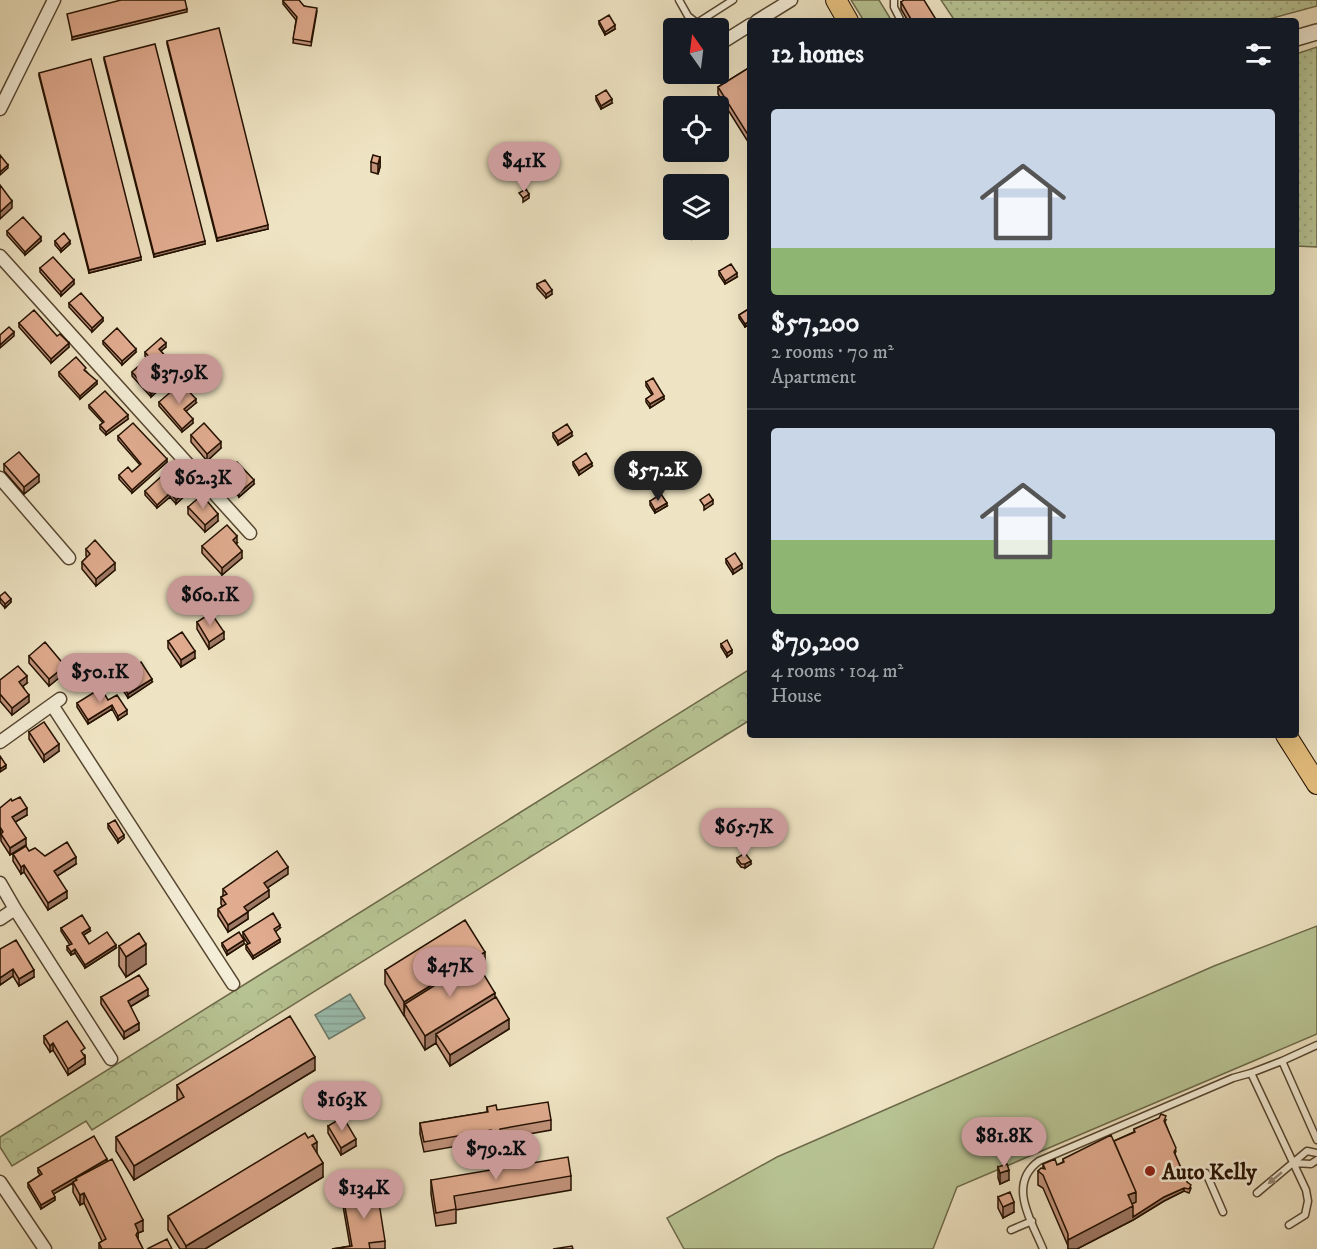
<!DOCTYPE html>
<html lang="en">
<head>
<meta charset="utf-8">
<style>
	:root { --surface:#171b24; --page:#20242c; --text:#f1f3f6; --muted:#9ea1a6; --line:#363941; --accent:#c59692 }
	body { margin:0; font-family:"IM FELL DW Pica",serif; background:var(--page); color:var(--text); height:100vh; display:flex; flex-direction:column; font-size:22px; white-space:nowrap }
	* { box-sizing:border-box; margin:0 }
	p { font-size:20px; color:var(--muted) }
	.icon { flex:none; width:33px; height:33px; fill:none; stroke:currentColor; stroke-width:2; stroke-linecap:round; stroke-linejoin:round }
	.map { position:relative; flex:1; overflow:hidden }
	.sheet { position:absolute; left:747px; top:18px; width:552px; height:720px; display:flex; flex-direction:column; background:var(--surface); border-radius:6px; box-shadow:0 6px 24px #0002 }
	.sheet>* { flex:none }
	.needle { width:39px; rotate:346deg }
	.buttons { position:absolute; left:663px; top:18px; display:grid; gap:12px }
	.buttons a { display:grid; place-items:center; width:66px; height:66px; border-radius:6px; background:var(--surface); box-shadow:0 6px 24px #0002; font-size:30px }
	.price { position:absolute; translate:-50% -51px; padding:0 14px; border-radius:21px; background:var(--accent); color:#111; font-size:20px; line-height:39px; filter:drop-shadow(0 2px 3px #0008) }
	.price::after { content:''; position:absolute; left:50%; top:36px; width:18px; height:14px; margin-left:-9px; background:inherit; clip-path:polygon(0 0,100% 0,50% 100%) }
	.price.active { background:#222; color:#fff }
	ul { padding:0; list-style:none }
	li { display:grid; align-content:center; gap:12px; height:318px; padding:0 24px }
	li+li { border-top:2px solid var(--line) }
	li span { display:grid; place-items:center; height:186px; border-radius:6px; color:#555 }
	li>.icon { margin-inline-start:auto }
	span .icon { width:108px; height:108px; fill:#fffc; stroke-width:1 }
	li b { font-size:26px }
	h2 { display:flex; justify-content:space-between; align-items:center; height:72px; padding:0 24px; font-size:26px }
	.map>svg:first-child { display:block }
</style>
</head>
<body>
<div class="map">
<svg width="1317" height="1249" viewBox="0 0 1317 1249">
	<defs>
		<pattern id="forest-crowns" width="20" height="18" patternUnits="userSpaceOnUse" patternTransform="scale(1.5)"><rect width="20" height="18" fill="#b8c494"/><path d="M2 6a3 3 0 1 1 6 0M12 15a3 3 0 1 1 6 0" fill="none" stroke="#9ea77e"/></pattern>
		<pattern id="garden-dots" width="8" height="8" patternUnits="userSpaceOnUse" patternTransform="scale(1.5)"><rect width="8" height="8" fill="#b8c494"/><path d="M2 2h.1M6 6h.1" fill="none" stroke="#9ea77e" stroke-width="1.8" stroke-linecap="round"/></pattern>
		<pattern id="water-rules" width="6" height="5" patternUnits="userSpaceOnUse" patternTransform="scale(1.5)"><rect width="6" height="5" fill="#99beb1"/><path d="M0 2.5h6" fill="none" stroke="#84a296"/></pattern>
	</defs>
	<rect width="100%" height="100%" fill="#eee3c2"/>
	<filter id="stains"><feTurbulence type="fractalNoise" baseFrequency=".00333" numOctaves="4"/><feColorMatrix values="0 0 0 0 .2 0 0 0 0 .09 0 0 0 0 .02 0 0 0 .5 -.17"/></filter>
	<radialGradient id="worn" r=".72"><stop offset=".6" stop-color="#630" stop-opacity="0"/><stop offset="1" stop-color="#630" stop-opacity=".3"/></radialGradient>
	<path fill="#b8c494" stroke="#6e6a4a" stroke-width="1.5" d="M851 0H879L890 18 885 21H864Z
		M1317 926V1034L957 1187 933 1249H684L667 1218 777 1157 1214 966Z"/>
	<path fill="url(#forest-crowns)" stroke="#6e6a4a" stroke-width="1.5" d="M750 669V720L92 1130 86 1121 12 1166 0 1147V1137Z"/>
	<path fill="url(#garden-dots)" stroke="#6e6a4a" stroke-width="1.5" d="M941 0H1317V6L1262 21H955Z
		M1317 47V247L1296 246V54Z"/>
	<path fill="url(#water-rules)" stroke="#6a796a" stroke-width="1.5" d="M350 994 365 1018 329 1039 315 1015Z"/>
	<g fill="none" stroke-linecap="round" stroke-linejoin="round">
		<g stroke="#564630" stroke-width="9">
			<path id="service" d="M679 0 688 16 697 23
				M894 0V7L901 21
				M700 28 697 23 733 0
				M1317 1045 1282 1061 1317 1140
				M1251 1073 1282 1061
				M1294 1163 1311 1164 1317 1160
				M1206 1173 1223 1212
				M1257 1193 1307 1151 1317 1153
				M1011 1230 1032 1221
				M1043 1249C1031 1220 1007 1184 1039 1161L1233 1078 1251 1073 1306 1190 1308 1201 1305 1215 1289 1225"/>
		</g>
		<g stroke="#564630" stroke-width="15">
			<path id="minor" d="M757 21 791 0
				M718 45 750 25
				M0 109 54 0
				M0 256 250 533
				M0 478 69 558
				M52 705 233 984
				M0 742 60 699
				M0 883 15 909 0 919
				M15 909 111 1059
				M0 1182 45 1249"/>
		</g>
		<g stroke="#564630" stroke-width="18">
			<path id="tertiary" d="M1296 38 1317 32"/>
		</g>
		<g stroke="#241100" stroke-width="22">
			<path id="primary" d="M836 0 848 21
				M1286 735 1317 784"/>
		</g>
		<use href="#service" stroke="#f4edd7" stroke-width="6"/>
		<use href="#minor" stroke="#f4edd7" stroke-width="12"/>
		<use href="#tertiary" stroke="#f4edd7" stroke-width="15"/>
		<use href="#primary" stroke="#e7c281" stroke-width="20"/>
	</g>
	<path fill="#c1937b" stroke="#241100" stroke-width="1.5" d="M283 1 304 6 317 11 311 46 293 43 296 20 283 4Z
		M901 2 937 21H908L901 9Z
		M599 21 615 29 605 35 599 24Z
		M167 41 268 229 217 241 167 44Z
		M104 57 205 244 154 257 104 60Z
		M750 67V145L718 94V87Z
		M39 73 141 260 89 273 39 76Z
		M596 96 612 103 601 109 596 100Z
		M380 157V167L378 174 371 172V162Z
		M686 230H701V233L692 239Z
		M7 231 41 241 25 255 7 235Z
		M55 241 70 244 61 252 55 245Z
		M40 268 74 284 61 296 40 272Z
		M719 271 737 277 725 284 719 275Z
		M537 284 552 294 546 298 537 288Z
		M69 303 103 321 92 332 69 307Z
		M750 308V324L745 327 739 318V315Z
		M19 323 57 336 69 347 51 363 19 327Z
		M103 341 136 352 122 365 103 344Z
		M166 347 161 351 169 363 155 376 162 387 151 397 132 376V372L147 359 145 356V352Z
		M86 371 97 384 80 399 59 376V372Z
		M646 382 664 399 650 408 646 402V399L652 395 646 386Z
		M159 402 196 403 186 411 193 423 182 432 159 406Z
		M89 405 128 419 106 435 100 429V425L103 423 89 408Z
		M553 433 572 436 558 445 553 437Z
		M191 435 221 448 207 461 191 442Z
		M118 436 167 462 132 493 119 479V475L132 472 140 465 118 440Z
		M573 462 592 466 579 475 573 465Z
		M4 464 39 482 24 494 4 471Z
		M223 475 254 484 239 497 223 478Z
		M191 490 176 504 170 497 157 508 145 495V491Z
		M650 501 667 506 655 513 650 505Z
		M188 507 218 521 205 532 188 514Z
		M237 543 236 544 242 558 222 575 202 553V546Z
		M86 549 115 570 96 586 82 569V562L87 557 86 556Z
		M726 559 742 568 733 574 726 563Z
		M0 596 11 602 5 608 0 602Z
		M197 622 224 639 209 649 197 629Z
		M168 641 195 658 181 667 168 648Z
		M721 644 732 653 727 657 721 647Z
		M29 656 65 673 49 686 29 663Z
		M117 677 152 682 128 698 117 681Z
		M0 680 27 683 23 686 29 702 12 715 0 701Z
		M108 700 127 714 118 720 112 709 88 724 77 707V703Z
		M29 732 59 751 44 762 29 739Z
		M12 801 27 815 15 822 26 845 10 855 1 841 0 808Z
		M764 820 784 827 770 835 764 823Z
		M108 824 124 838 118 843 108 828Z
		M29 851 45 856 76 864 57 876 67 898 48 910 24 872 21 874 13 861V854Z
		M737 858 751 864 745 868 741 867 737 862Z
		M288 874 267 888 269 897 247 912 248 919 228 932 218 916V909L222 906 221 904V897L223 896V889Z
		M61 928 90 931 84 935 89 944 116 948 85 968 75 953 71 955 67 950V946L70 945 61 931Z
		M280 928 275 932 280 942 253 959 246 949V945L248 944 243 936V932Z
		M222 943 244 944 227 955 222 946Z
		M119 946 146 964 126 977 119 966Z
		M0 949 34 977 19 986 13 976 0 985Z
		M485 966 480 969 495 997 509 1029 450 1066 436 1043 425 1050 405 1017V1016H404L385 984V970Z
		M148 996 130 1007 139 1030 124 1039 101 1004V997Z
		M44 1036 85 1055V1064L68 1075 53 1050 50 1052 44 1043Z
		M315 1070 134 1180 116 1151V1137L178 1101 177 1099V1085Z
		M487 1107 497 1110 551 1120V1130L501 1139V1144L492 1146 491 1140 424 1152 420 1134V1123L487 1112Z
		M1166 1120 1165 1122 1176 1151 1175 1154 1187 1182 1191 1188 1189 1193 1184 1191 1164 1201 1133 1220 1077 1249H1068V1246L1043 1188 1038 1185V1171L1043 1168V1164L1057 1165 1063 1162V1159L1114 1141 1134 1132V1129Z
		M328 1126 356 1146 341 1155 328 1133Z
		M308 1138 317 1153 323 1177 205 1249H180L168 1230V1216Z
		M107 1162 143 1231 138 1233V1239L143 1249H99V1243L102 1241 84 1203 80 1205 73 1192V1183L53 1194 55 1200 41 1209 28 1187V1183L40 1175 38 1172V1168Z
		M998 1167 1009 1180 1000 1184 998 1178Z
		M571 1176V1190L456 1210V1223L436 1226 431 1194V1180Z
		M343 1196 385 1241V1249H332L350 1246 343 1206Z
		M998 1197 1014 1212 1003 1218 998 1208Z"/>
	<path fill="#9d7864" stroke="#241100" stroke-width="1.5" d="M187 9V12L72 40V37Z
		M615 25V29L605 35V32Z
		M612 99V103L601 109V106Z
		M380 157V167L378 174V164Z
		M8 165V168L0 175V172Z
		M529 194V198L523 202V198Z
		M12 201V208L0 219V212Z
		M268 225V229L217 241V238Z
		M696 230H701V233L692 239V232Z
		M41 237V241L25 255V252Z
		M70 241V244L61 252V249Z
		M205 241V244L154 257V254Z
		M141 257V260L89 273V270Z
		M737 273V277L725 284V281Z
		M74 280V284L61 296V292Z
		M552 290V294L546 298V294Z
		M103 318V321L92 332V328Z
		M750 321V324L745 327V324Z
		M14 332V336L0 348V345Z
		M69 343V347L51 363V359Z
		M166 343V347L159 352V349Z
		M136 349V352L122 365V361Z
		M169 360V363L153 377V374Z
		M97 381V384L80 399V396Z
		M162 384V387L151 397V394Z
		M664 396V399L650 408V404Z
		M196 399V403L184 413V409Z
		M128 415V419L106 435V432Z
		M193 419V423L182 432V429Z
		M572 432V436L558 445V441Z
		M221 442V448L207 461V454Z
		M167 459V462L132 493V490Z
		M592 463V466L579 475V471Z
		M39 475V482L24 494V487Z
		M254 480V484L239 497V493Z
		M191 487V490L176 504V500Z
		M170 493V497L157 508V505Z
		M713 500V504L704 510V506Z
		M667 503V506L655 513V510Z
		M218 514V521L205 532V525Z
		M237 536V543L233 547V540Z
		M242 551V558L222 575V568Z
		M115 563V570L96 586V579Z
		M742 564V568L733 574V570Z
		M11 599V602L5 608V604Z
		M224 632V639L209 649V642Z
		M732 650V653L727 657V653Z
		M195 651V658L181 667V660Z
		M65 666V673L49 686V679Z
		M27 676V683L19 689V682Z
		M152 679V682L128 698V694Z
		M29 695V702L12 715V708Z
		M112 705V709L88 724V720Z
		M127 710V714L118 720V716Z
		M59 744V751L44 762V755Z
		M6 765V768L0 772V769Z
		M27 808V815L12 824V817Z
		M784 823V827L770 835V831Z
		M124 835V838L118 843V839Z
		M26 838V845L10 855V848Z
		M76 857V864L54 878V871Z
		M751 861V864L745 868V864Z
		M24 865V872L21 874V867Z
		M288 867V874L264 890V883Z
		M269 890V897L244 914V907Z
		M67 891V898L48 910V903Z
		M248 912V919L228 932V925Z
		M280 925V928L274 933V929Z
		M90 928V931L82 936V933Z
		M280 939V942L253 959V956Z
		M244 940V944L227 955V951Z
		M146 944V964L126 977V957Z
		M116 945V948L85 968V965Z
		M75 949V953L71 955V952Z
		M485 952V966L410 1012 405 1004 404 1016V1002Z
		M13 969V976L0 985V978Z
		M34 970V977L19 986V979Z
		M148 989V996L128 1008V1001Z
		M495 993V1006L436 1034V1043L425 1050V1036Z
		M509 1019V1029L450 1066V1055Z
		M139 1023V1030L124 1039V1032Z
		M53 1043V1050L50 1052V1046Z
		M85 1057V1064L68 1075V1069Z
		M315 1057V1070L134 1180V1166Z
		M356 1139V1146L341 1155V1148Z
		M317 1142V1156L312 1145Z
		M107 1159V1163L76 1178V1181L52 1195V1191Z
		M323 1163V1177L205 1249H186V1246Z
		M1009 1170V1180L1000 1184V1173Z
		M1184 1188V1191L1164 1201 1133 1220 1077 1249H1068V1240L1128 1195 1136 1192 1164 1197Z
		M84 1193V1203L80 1205V1195Z
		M55 1197V1200L41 1209V1205Z
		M1014 1202V1212L1003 1218V1207Z
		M143 1220V1231L138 1233V1241L136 1245 135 1224Z"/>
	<path fill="#e0ab8f" stroke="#241100" stroke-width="1.5" d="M121 0H185L187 9 72 37 67 14Z
		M284 0H299L304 6 317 8 311 42 293 39 297 17 283 1Z
		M904 0H924L937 21H912L901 2Z
		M609 15 615 25 605 32 599 21Z
		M219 28 268 225 217 238 167 41Z
		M155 44 205 241 154 254 104 57Z
		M91 59 141 257 89 270 39 73Z
		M750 67V138L718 87Z
		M606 90 612 99 601 106 596 96Z
		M0 155 8 165 0 172Z
		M373 155 380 157 378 164 371 162Z
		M0 185 12 201 0 212Z
		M526 189 529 194 523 198 519 193Z
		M23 217 41 237 25 252 7 231Z
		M64 233 70 241 61 249 55 241Z
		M53 257 74 280 61 292 40 268Z
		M731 264 737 273 725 281 719 271Z
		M545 280 552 290 546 294 537 284Z
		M81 293 103 318 92 328 69 303Z
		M750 308V321L745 324 739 315Z
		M34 310 57 336 60 334 69 343 51 359 19 323Z
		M9 327 14 332 0 345V335Z
		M117 328 136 349 122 361 103 341Z
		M161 338 166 343 159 349 169 360 153 374 162 384 151 394 132 372 149 357 145 352Z
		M76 357 86 368 84 370 97 381 80 396 59 372Z
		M653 378 664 396 650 404 646 399 653 394 646 382Z
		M181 383 196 399 184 409 193 419 182 429 159 402Z
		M105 391 128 415 106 432 100 425 104 422 89 405Z
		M133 423 167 459 132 490 119 475 128 467 132 472 141 464 118 436Z
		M204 423 221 442 207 454 191 435Z
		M567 424 572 432 558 441 553 433Z
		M19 452 39 475 24 487 4 464Z
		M586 453 592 463 579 471 573 462Z
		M237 462 254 480 239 493 223 475Z
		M172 467 191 487 176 500 170 493 157 505 145 491Z
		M661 494 667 503 655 510 650 501Z
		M709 494 713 500 704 506 700 500Z
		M202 495 218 514 205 525 188 507Z
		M227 525 237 536 233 540 242 551 222 568 202 546Z
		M95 540 115 563 96 579 82 562 90 554 86 549Z
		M735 553 742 564 733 570 726 559Z
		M5 592 11 599 5 604 0 598V596Z
		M211 613 224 632 209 642 197 622Z
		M182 632 195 651 181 660 168 641Z
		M727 640 732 650 727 653 721 644Z
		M45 642 65 666 49 679 29 656Z
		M141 662 152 679 128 694 117 677Z
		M18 666 27 676 19 682 29 695 12 708 0 694V680Z
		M101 688 108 700 117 695 127 710 118 716 112 705 88 720 77 703Z
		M44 722 59 744 44 755 29 732Z
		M0 756 6 765 0 769Z
		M20 797 27 808 12 817 26 838 10 848 1 834 3 832 0 827V808L11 799 12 801Z
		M777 812 784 823 770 831 764 820Z
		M115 820 124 835 118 839 108 824Z
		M67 842 76 857 54 871 67 891 48 903 24 865 21 867 13 854 26 846 29 851 35 848 45 856Z
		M277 851 288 867 264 883 269 890 244 907 248 912 228 925 218 909 226 904 221 897 227 894 223 889Z
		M745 853 751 861 745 864H741L737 858Z
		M273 913 280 925 274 929 280 939 253 956 246 945 250 943 243 932Z
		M82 915 90 928 82 933 89 944 107 932 116 945 85 965 75 949 71 952 67 946 72 944 61 928Z
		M465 920 485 952 404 1002 385 970Z
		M239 932 244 940 227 951 222 943Z
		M139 933 146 944 126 957 119 946Z
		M16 940 34 970 19 979 13 969 0 978V949Z
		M475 960 495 993 425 1036 405 1004Z
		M139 975 148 989 128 1001 139 1023 124 1032 101 997Z
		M496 997 509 1019 450 1055 436 1034Z
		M290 1016 315 1057 134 1166 116 1137 184 1097 177 1085Z
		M67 1021 85 1048 81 1051 85 1057 68 1069 53 1043 50 1046 44 1036Z
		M548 1102 551 1120 500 1129 501 1134 492 1135 491 1130 424 1142 420 1123 488 1112 487 1107 496 1105 497 1110Z
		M1161 1114 1166 1116 1164 1121 1176 1148 1174 1152 1187 1182 1191 1185 1189 1189 1184 1188 1164 1197 1133 1217V1206L1132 1204 1136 1202V1192L1114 1141 1135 1132 1134 1129 1159 1118Z
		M343 1117 356 1139 341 1148 328 1126Z
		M305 1133 308 1138 313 1135 317 1142 312 1145 323 1163 186 1246 168 1216Z
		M1111 1135 1136 1192 1128 1195 1133 1206 1068 1240V1234L1043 1175 1038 1171 1041 1168 1045 1169 1043 1164 1055 1159 1057 1165 1064 1162 1063 1159Z
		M94 1136 107 1159 52 1191 55 1197 41 1205 28 1183 42 1174 38 1168Z
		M568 1157 571 1176 454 1196 456 1209 436 1213 431 1180Z
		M112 1159 143 1220 135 1224 138 1231 136 1235 143 1249H102L99 1243 106 1239 84 1193 80 1195 73 1182 77 1180 76 1178Z
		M1007 1164 1009 1170 1000 1173 998 1167Z
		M377 1190 385 1241 369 1243 370 1249H332L352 1246 343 1196Z
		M1010 1192 1014 1202 1003 1207 998 1197Z
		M167 1239 172 1249H147Z
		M572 1246 573 1249H553Z"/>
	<defs><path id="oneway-solid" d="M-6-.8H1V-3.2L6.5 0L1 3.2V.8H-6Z" transform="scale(1.5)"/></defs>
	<use fill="#968a76" href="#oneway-solid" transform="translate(1275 1178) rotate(140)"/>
	<circle fill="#8f2418" stroke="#f4edd7" stroke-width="2" cx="1150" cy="1171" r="6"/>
	<g text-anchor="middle" stroke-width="5" stroke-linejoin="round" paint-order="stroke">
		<g font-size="22" font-weight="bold" fill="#241100" stroke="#f4edd7" text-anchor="start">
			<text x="1162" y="1179">Auto Kelly</text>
		</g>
	</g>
	<rect width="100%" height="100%" filter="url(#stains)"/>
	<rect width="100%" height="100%" fill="url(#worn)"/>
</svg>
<div class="buttons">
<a><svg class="needle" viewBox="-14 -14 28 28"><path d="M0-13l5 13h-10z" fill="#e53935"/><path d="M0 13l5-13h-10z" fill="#9ea1a6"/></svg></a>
<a><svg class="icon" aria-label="locate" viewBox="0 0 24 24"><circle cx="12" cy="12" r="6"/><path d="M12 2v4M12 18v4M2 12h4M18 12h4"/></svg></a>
<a><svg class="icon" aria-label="layers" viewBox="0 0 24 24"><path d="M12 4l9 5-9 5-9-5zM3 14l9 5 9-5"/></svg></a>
</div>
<b class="price" style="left:524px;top:193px">$41K</b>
<b class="price" style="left:179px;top:405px">$37.9K</b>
<b class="price active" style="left:658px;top:502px">$57.2K</b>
<b class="price" style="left:203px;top:510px">$62.3K</b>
<b class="price" style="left:210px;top:627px">$60.1K</b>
<b class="price" style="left:100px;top:704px">$50.1K</b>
<b class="price" style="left:744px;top:859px">$65.7K</b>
<b class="price" style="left:450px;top:998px">$47K</b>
<b class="price" style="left:342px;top:1132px">$163K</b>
<b class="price" style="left:1004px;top:1168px">$81.8K</b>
<b class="price" style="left:496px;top:1181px">$79.2K</b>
<b class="price" style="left:364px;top:1220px">$134K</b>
<section class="sheet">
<h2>12 homes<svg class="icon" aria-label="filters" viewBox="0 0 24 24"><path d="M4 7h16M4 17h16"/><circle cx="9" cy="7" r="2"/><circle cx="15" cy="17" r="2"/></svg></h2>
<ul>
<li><span style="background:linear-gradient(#c9d6e8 75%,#8fb573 0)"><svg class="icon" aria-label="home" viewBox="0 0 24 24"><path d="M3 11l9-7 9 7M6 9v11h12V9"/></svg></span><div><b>$57,200</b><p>2 rooms · 70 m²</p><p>Apartment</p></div></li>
<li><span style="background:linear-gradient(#c9d6e8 60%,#8fb573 0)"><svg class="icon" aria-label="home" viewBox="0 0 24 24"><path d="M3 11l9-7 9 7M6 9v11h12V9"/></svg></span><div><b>$79,200</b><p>4 rooms · 104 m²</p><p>House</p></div></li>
</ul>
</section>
</div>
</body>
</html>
